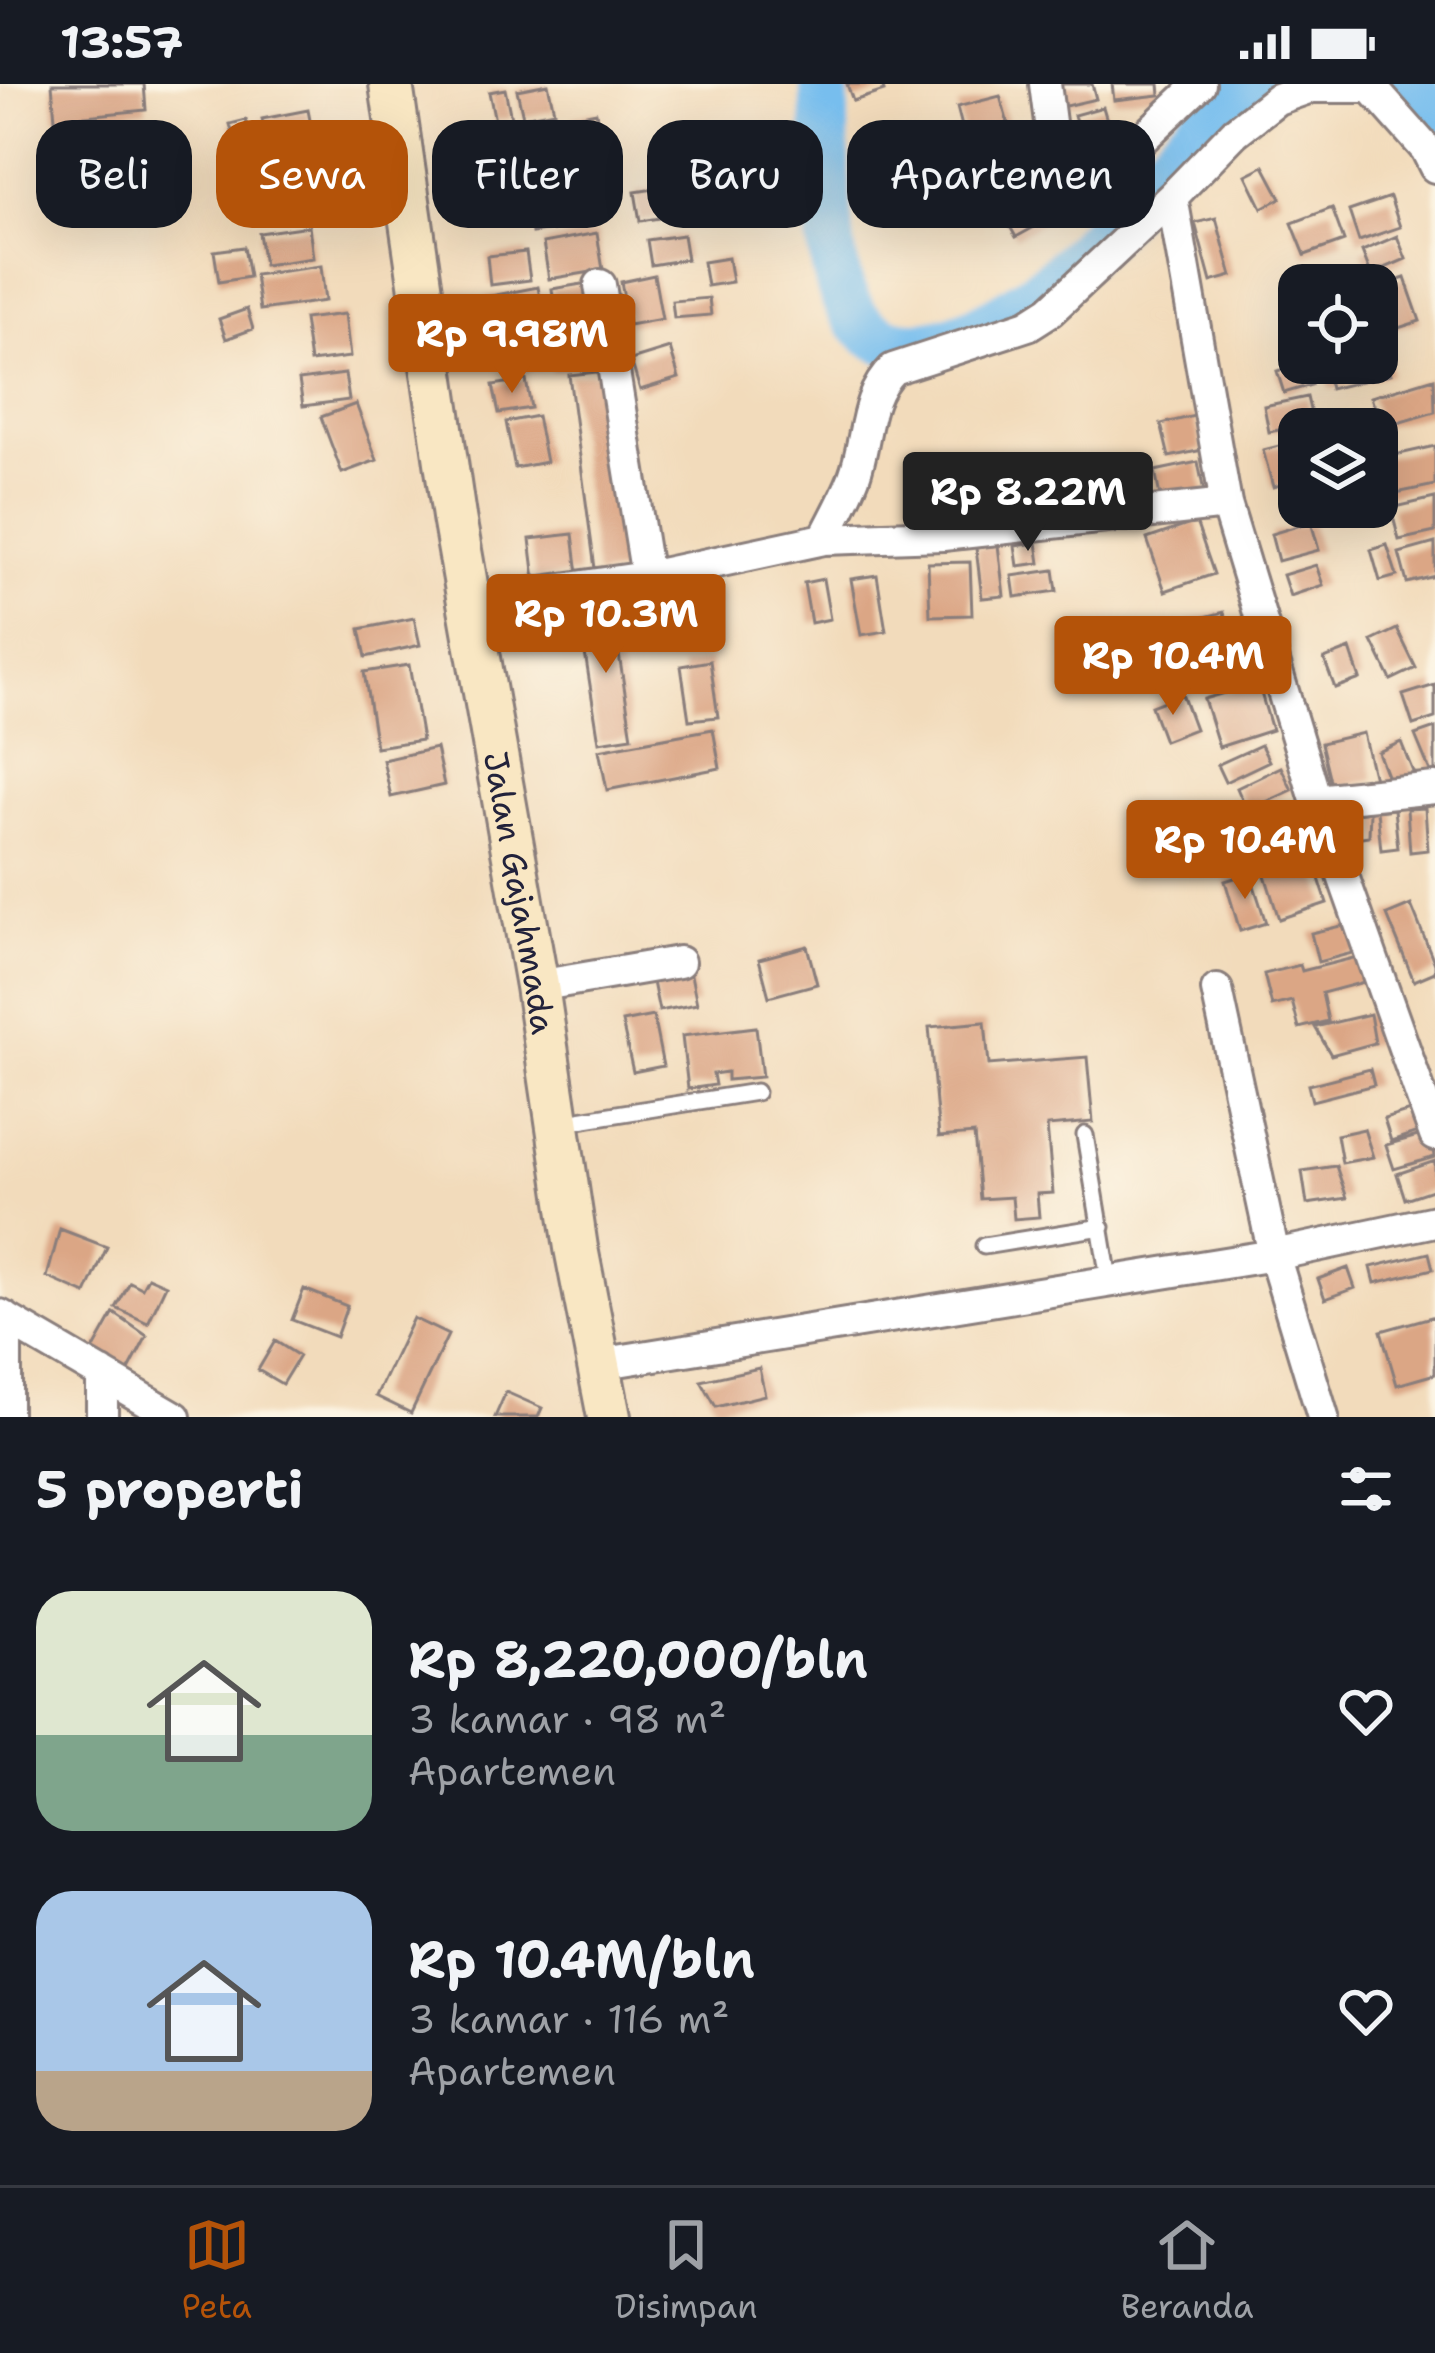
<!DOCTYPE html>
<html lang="id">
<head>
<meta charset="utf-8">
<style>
	:root { --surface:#171b24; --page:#20242c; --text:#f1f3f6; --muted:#9ea1a6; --line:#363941; --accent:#b45309 }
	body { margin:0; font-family:"Shantell Sans",sans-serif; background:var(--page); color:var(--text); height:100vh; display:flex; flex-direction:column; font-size:45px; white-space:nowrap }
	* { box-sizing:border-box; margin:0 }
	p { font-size:39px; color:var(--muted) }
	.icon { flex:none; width:66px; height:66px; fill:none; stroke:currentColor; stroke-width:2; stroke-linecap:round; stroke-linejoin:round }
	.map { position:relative; height:1333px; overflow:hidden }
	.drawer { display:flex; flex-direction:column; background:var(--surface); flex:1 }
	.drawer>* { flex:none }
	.banner { position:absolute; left:36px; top:36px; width:1365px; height:108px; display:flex; gap:24px }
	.controls { position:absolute; left:1278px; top:180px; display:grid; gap:24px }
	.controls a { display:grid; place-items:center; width:120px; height:120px; border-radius:24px; background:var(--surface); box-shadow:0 12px 48px #0002; font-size:60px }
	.price { position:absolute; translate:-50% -102px; padding:0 27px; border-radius:12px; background:var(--accent); color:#fff; font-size:39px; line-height:78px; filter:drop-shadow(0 3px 6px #0008) }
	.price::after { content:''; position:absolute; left:50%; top:72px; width:36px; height:27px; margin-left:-18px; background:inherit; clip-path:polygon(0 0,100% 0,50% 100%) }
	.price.current { background:#222; color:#fff }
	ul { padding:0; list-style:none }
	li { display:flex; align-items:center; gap:36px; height:300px; padding:0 36px }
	li span { display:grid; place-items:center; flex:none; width:336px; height:240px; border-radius:36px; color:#555 }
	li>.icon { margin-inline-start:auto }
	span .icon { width:144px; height:144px; fill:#fffc; stroke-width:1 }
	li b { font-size:51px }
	h2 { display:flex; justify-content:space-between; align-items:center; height:144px; padding:0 36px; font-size:51px }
	.chip { padding:0 42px; border-radius:36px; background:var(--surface); box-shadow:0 12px 48px #0002; font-size:42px; line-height:108px }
	.chip.current { background:var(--accent); color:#fff }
	.status { display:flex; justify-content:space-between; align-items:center; height:84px; padding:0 60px; background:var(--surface); direction:ltr }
	.status svg { height:33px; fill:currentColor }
	.tab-bar { display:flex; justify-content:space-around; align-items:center; height:168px; border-top:3px solid var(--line); background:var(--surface); font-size:33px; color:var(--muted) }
	.tab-bar a { display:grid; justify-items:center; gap:6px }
	.tab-bar .current { color:var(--accent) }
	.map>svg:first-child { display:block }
</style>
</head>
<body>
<div class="status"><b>13:57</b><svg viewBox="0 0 49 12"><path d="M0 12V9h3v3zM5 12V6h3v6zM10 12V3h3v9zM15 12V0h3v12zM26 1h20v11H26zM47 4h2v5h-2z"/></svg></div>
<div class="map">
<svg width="1435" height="1333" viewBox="0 0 1435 1333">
	<rect width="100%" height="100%" fill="#fcf5e5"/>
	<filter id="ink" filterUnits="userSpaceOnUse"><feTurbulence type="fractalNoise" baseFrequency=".00833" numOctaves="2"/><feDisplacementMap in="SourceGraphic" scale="24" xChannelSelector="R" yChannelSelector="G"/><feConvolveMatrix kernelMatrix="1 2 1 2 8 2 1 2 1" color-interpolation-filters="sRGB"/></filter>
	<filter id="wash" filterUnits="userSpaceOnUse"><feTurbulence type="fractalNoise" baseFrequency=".004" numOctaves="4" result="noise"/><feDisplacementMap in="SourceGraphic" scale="48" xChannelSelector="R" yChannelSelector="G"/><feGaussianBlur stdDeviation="2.7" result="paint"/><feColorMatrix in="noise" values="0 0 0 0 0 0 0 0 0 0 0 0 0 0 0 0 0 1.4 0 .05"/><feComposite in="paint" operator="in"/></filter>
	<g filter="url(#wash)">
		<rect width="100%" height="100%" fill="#f2dbbb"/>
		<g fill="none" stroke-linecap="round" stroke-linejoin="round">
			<path stroke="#77beee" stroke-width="48" d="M824 0C827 60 821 164 846 217 891 310 1011 234 1063 188 1115 141 1158 84 1208 35 1223 21 1244 11 1261 0
				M1410 0 1435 33"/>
		</g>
		<g id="blocks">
			<path fill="#dba685" d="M52 0H144L146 26 55 35Z
				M548 0 554 27 523 33 517 6Z
				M847 0H882L884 7 853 17Z
				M1056 0H1092L1096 15 1061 23Z
				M1112 0H1159L1160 11 1114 16Z
				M505 5 511 34 495 37 489 8Z
				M1000 12 1010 47 966 58 957 23Z
				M1103 23 1113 57 1084 65 1074 31Z
				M308 26 316 67 270 76 262 35Z
				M596 28 604 63 580 68 572 33Z
				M246 36 252 58 236 61 230 40Z
				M519 46 521 72 486 75 484 49Z
				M564 50 569 70 539 77 534 57Z
				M1010 51 1027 89 987 106 970 69Z
				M576 74 581 96 540 106 535 84Z
				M526 78 530 100 469 111 465 88Z
				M1264 82 1281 114 1262 124 1246 91Z
				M1037 97 1056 131 1016 153 997 120Z
				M607 102 612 127 582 133 577 109Z
				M667 103 672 132 640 137 635 108Z
				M563 108 568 144 532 149 527 113Z
				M1390 113 1400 143 1359 157 1349 127Z
				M1332 124 1344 157 1305 171 1292 139Z
				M1216 134 1232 192 1211 198 1195 139Z
				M309 142 313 174 264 181 259 149Z
				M597 149 603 186 549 195 543 159Z
				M683 151 687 175 651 181 647 156Z
				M1397 152 1406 175 1371 190 1362 167Z
				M244 163 249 193 219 198 214 167Z
				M526 168 530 196 490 201 487 172Z
				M728 174 732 198 707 202 703 178Z
				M321 182 325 217 260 226 255 191Z
				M654 191 662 235 629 241 621 198Z
				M1405 194 1420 237 1377 251V203Z
				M588 199 593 233 557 238 552 205Z
				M538 203 545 242 493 251 486 213Z
				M709 214 711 231 674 234 672 217Z
				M247 225 253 245 226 255 219 235Z
				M345 230 350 273 310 278 304 235Z
				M597 242 604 277 552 287 545 252Z
				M542 257 545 284 505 289 502 262Z
				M1384 260 1391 290 1330 305 1324 279H1377V262Z
				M670 264 679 294 640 306 631 276Z
				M1305 279 1311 301 1284 309 1277 287Z
				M606 287 633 487 596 492 569 291Z
				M345 290 349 316 303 322 299 296Z
				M1434 294 1435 328 1381 344 1371 313Z
				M526 296 531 324 499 329 493 301Z
				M1307 313 1313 339 1269 348 1264 322Z
				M356 320 377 376 342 389 321 333Z
				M537 332 546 378 515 384 506 338Z
				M1194 332 1202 366 1169 373 1161 340Z
				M1287 360 1296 397 1273 403 1263 366Z
				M1435 362V401L1377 413V375Z
				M1141 375 1148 416 1116 421 1108 380Z
				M1048 376 1057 413 1004 426 995 388Z
				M1198 378 1205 413 1162 422 1155 387Z
				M1435 414V448L1399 456 1391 424Z
				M1196 438 1214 490 1165 507 1147 455Z
				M1311 438 1319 466 1278 477 1271 450Z
				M573 450 578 490 535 495 530 455Z
				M1037 459 1040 479 1018 482 1015 462Z
				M1435 459V492L1407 499 1399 469Z
				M998 461 1004 512 982 514 976 464Z
				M1387 461 1397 492 1380 497 1371 466Z
				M970 478 972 531 930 532 928 479Z
				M1316 481 1323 501 1290 512 1283 491Z
				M1054 486 1057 507 1015 513 1012 492Z
				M877 491 886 547 861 551 851 495Z
				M823 495 830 535 811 539 804 499Z
				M673 504 681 543 625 554 617 516Z
				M612 526 632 653 599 658 579 531Z
				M1224 528 1235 574 1200 582 1189 537Z
				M414 534 420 561 366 573 360 545Z
				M1397 545 1416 584 1391 596 1372 557Z
				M1350 565 1360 595 1335 604 1324 575Z
				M710 577 718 633 689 636 681 582Z
				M409 581 422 656 376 663 364 588Z
				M1258 599 1272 646 1219 663 1204 615Z
				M1435 601V634L1413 641 1403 611Z
				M1182 610 1195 645 1164 657 1151 622Z
				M1435 644V699L1415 651Z
				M713 645 720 684 607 706 599 666Z
				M1363 649 1374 695 1332 705 1321 659Z
				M1401 658 1415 693 1391 702 1378 668Z
				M1261 661 1269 677 1225 698 1217 681Z
				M436 664 444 701 391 713 383 676Z
				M1281 683 1292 706 1247 727 1237 704Z
				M1425 724 1428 766 1410 768 1407 725Z
				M1394 725 1398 764 1381 766 1377 727Z
				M1370 727 1369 752 1347 755 1341 731Z
				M1291 737 1301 761 1249 782 1239 757Z
				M1312 773 1327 819 1279 835 1264 788Z
				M1250 789 1266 839 1240 847 1225 797Z
				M1411 821 1435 880V888L1414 897 1387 831Z
				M1353 839 1360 867 1318 878 1311 849Z
				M807 862 817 900 769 913 759 875Z
				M1361 872 1368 897 1322 909 1328 937 1299 944 1292 917 1272 922 1264 890 1300 881 1302 887Z
				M691 891 697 920 659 927 653 898Z
				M1370 930 1375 959 1331 971 1315 943Z
				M653 932 663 982 633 988 622 938Z
				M985 938 989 981 1087 973 1093 1038 1047 1042 1053 1109 1037 1110 1039 1133 1014 1135 1012 1113 980 1115 974 1050 939 1053 929 943Z
				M756 943 762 993 727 996V988L713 990 715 1001 688 1005 682 952Z
				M1370 985 1374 1001 1312 1017 1308 1001Z
				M1423 1023 1430 1044 1391 1057 1384 1035Z
				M1364 1045 1373 1073 1342 1079 1337 1051Z
				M1432 1048 1435 1073 1394 1085 1386 1061Z
				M1435 1077V1105L1405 1115 1397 1090Z
				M1336 1082 1347 1114 1307 1120 1302 1087Z
				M60 1145 107 1163 86 1210 47 1193Z
				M1429 1169 1433 1185 1375 1199 1371 1183Z
				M1348 1184 1355 1204 1325 1215 1318 1195Z
				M148 1193 166 1201 148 1239 116 1224 130 1198 142 1204Z
				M304 1205 347 1222 336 1253 292 1236Z
				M114 1229 147 1252 128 1288 90 1272Z
				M1435 1232V1290L1397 1301 1381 1247Z
				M413 1234 448 1251 411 1329 376 1312Z
				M275 1257 299 1272 282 1300 258 1286Z
				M759 1284 765 1311 716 1323 701 1297Z
				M506 1308 542 1324 538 1333H495Z"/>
		</g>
	</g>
	<g filter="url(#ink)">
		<use href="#blocks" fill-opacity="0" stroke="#8a7e7b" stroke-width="3"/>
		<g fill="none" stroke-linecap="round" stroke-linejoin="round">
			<g stroke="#8a7e7b" stroke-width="21">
				<path id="lane" d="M560 1039 756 1008
					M1085 1051 1109 1195
					M984 1162 1102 1143"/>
			</g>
			<g stroke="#8a7e7b" stroke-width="36">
				<path id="street" d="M1045 0 1051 46 1061 65 1143 140
					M1097 98 1200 0
					M1172 113 1226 420 1316 716 1435 1051
					M600 201 647 493
					M824 455 943 451 1226 420
					M471 518 647 493 824 455C834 435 846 414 854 393 868 355 863 314 893 285L1028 241 1050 227 1172 113 1235 48 1277 15 1311 3H1371L1426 65 1435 83
					M1316 716 1435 704
					M537 902 679 878
					M1217 906 1274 1171 1323 1333
					M0 1231 175 1333
					M6 1234V1333
					M599 1280 1274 1171 1435 1137
					M102 1333V1290"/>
			</g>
			<g stroke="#8a7e7b" stroke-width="48">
				<g id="secondary">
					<path id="s1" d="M391 0 454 433 537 902 576 1164 609 1333"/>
				</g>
			</g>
			<use href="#lane" stroke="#fff" stroke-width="15"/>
			<use href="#street" stroke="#fff" stroke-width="30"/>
			<use href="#secondary" stroke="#f9e7c3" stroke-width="42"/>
		</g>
	</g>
	<g text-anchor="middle" stroke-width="12" stroke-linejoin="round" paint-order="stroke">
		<g font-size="33" fill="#22223b" stroke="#fcf5e5">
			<text dy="12" stroke="none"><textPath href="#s1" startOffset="819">Jalan Gajahmada</textPath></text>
		</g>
	</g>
</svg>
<div class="controls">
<a><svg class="icon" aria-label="locate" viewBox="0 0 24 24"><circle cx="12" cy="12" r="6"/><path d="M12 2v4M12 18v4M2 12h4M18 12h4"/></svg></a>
<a><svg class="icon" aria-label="layers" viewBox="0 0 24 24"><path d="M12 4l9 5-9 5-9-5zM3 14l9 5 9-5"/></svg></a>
</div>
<b class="price" style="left:512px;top:312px">Rp 9.98M</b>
<b class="price current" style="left:1028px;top:470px">Rp 8.22M</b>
<b class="price" style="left:606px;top:592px">Rp 10.3M</b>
<b class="price" style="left:1173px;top:634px">Rp 10.4M</b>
<b class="price" style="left:1245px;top:818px">Rp 10.4M</b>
<div class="banner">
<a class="chip">Beli</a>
<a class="chip current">Sewa</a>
<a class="chip">Filter</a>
<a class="chip">Baru</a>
<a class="chip">Apartemen</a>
</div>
</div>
<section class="drawer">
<h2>5 properti<svg class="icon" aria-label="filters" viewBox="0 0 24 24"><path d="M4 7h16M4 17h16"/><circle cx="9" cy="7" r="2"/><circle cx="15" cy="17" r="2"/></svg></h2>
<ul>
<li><span style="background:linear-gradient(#dfe7d0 60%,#7fa58c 0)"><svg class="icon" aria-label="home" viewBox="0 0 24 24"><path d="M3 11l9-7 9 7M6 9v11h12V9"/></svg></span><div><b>Rp 8,220,000/bln</b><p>3 kamar · 98 m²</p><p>Apartemen</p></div><svg class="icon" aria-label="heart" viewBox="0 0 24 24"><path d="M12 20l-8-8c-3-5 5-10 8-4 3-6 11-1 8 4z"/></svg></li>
<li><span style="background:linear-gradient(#a9c7e8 75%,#b9a48a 0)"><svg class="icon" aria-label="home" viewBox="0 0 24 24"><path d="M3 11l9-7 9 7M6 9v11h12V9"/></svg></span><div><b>Rp 10.4M/bln</b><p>3 kamar · 116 m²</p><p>Apartemen</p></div><svg class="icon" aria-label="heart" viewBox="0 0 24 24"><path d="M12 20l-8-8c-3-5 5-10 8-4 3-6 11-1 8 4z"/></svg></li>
</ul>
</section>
<nav class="tab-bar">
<a class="current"><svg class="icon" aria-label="map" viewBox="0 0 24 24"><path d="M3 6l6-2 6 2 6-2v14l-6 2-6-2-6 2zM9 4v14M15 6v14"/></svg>Peta</a>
<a><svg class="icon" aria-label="saved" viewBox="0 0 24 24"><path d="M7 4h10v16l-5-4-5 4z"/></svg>Disimpan</a>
<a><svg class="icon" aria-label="home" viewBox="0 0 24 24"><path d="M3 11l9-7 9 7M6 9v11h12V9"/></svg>Beranda</a>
</nav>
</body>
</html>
